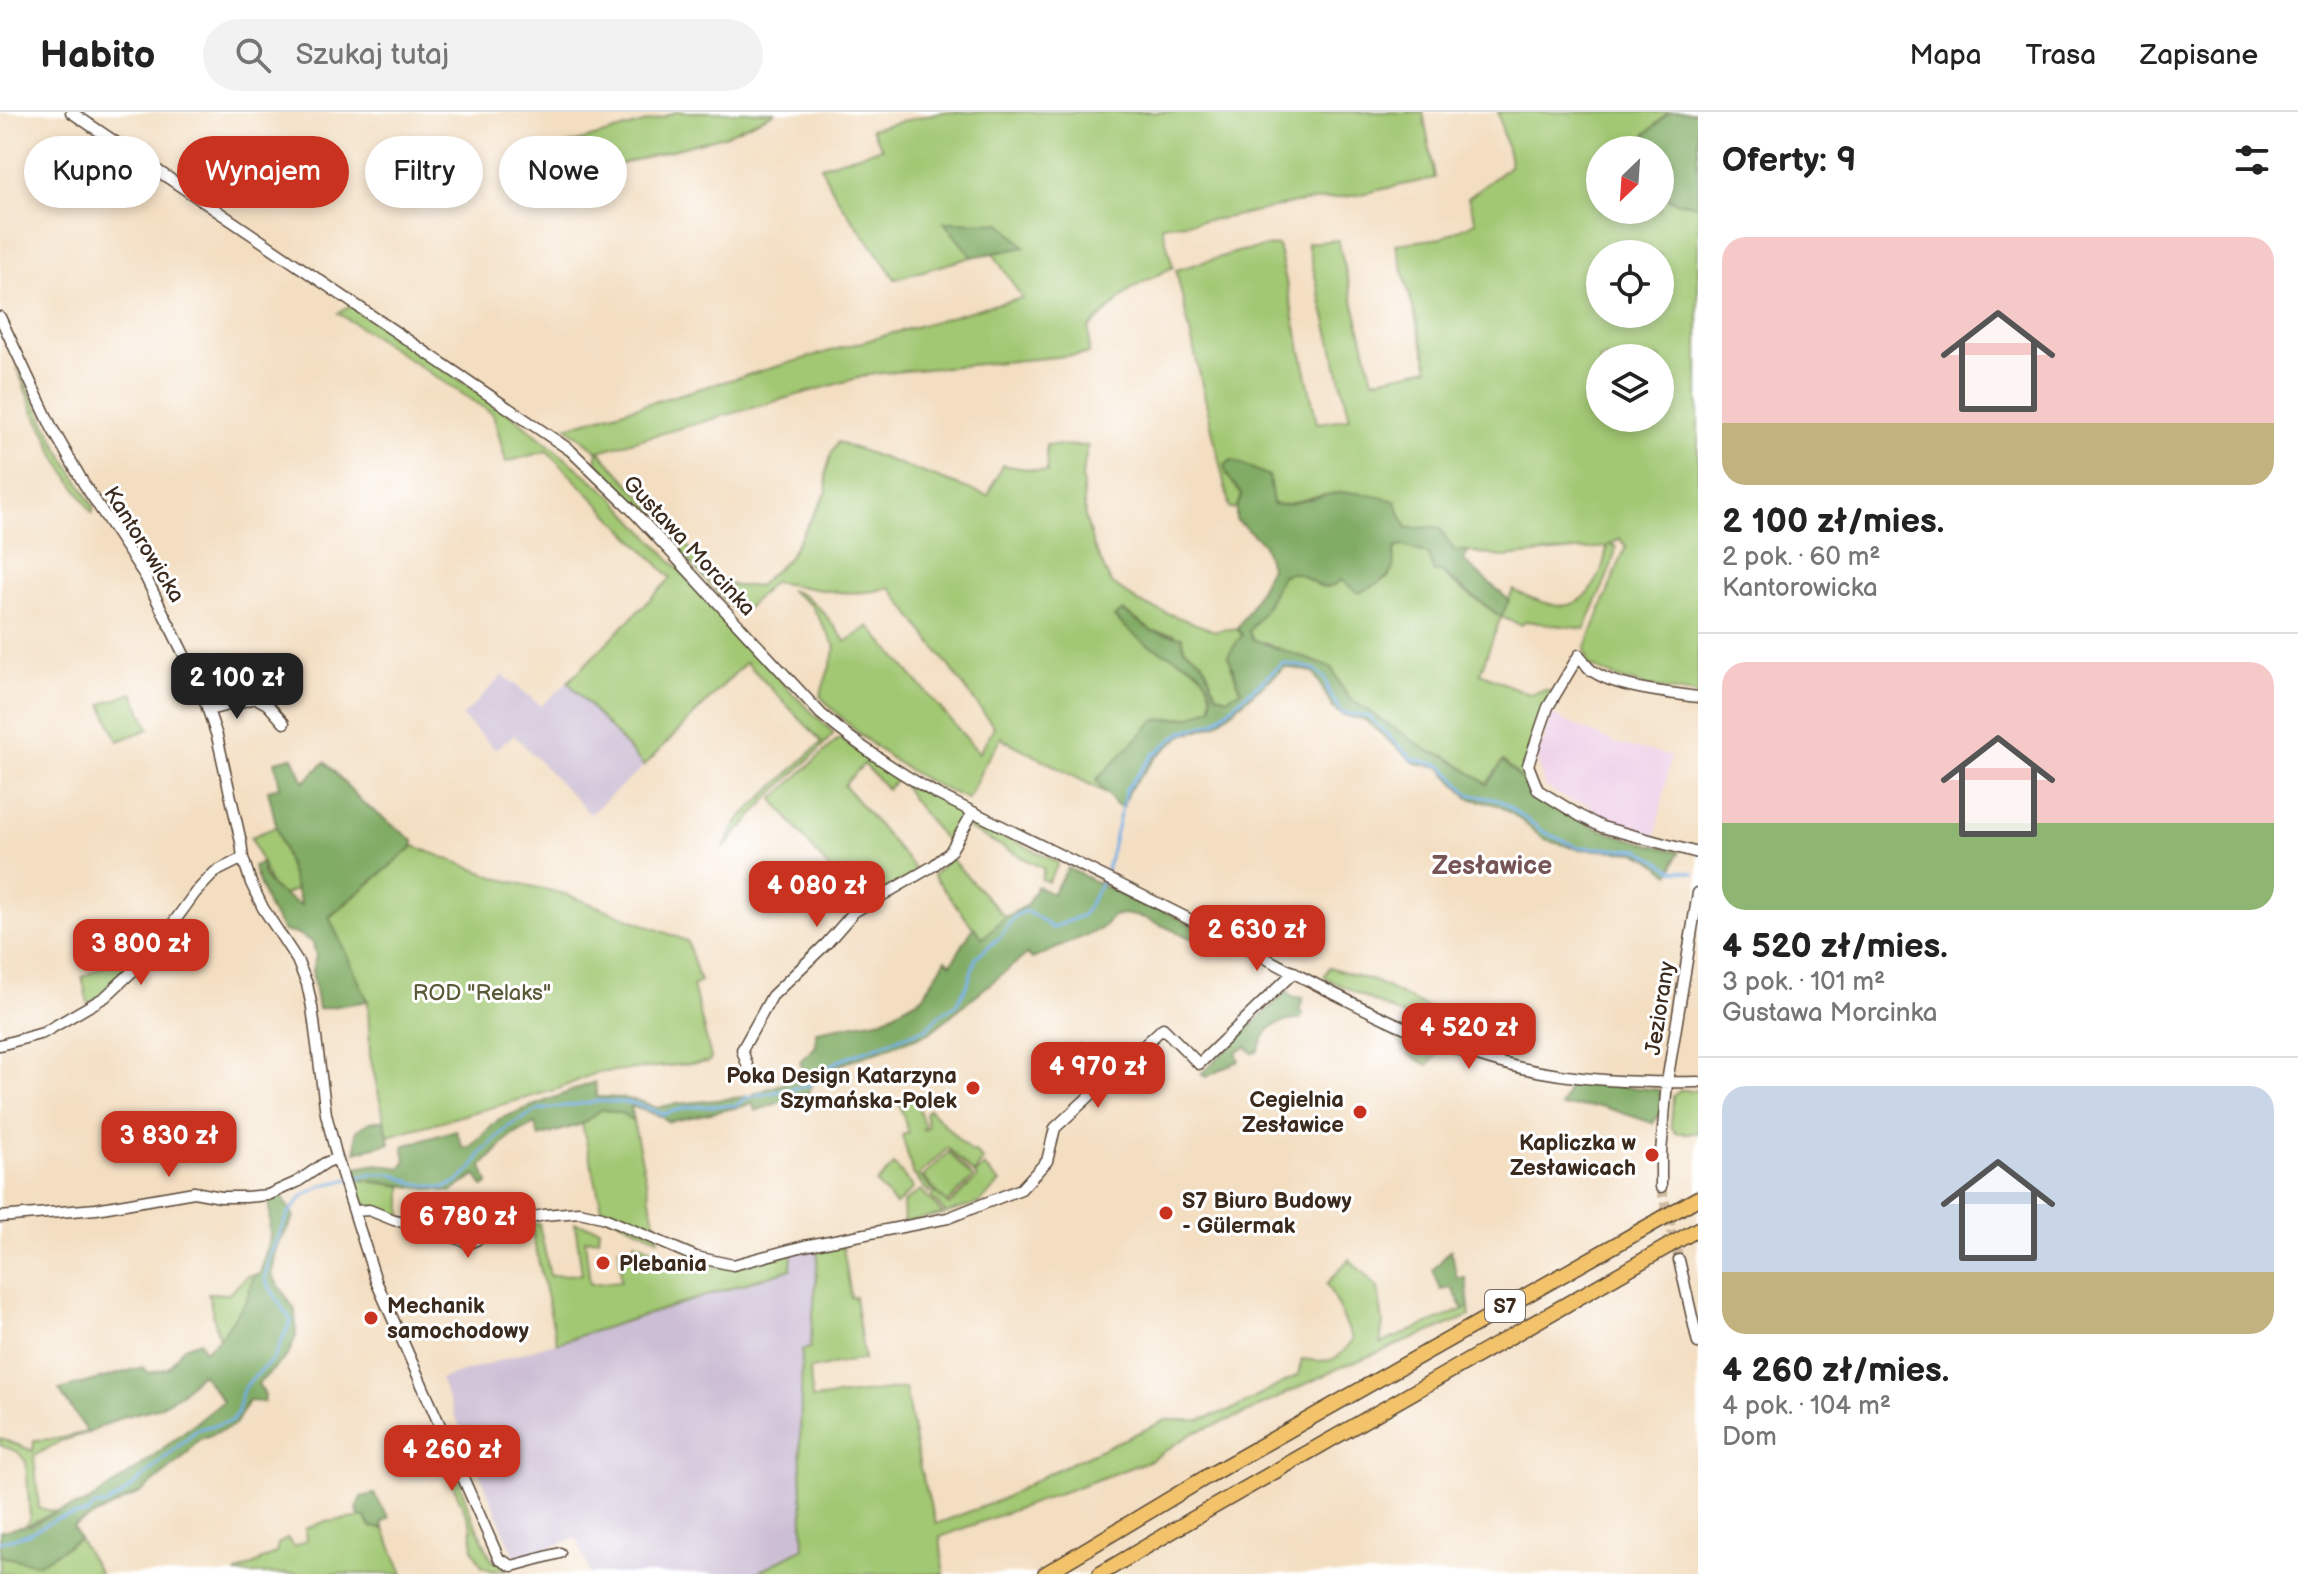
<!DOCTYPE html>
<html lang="pl">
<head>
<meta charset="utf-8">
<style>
	:root { --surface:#fff; --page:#f2f2f2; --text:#222; --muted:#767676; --line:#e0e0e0; --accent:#c8321e }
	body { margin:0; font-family:"Balsamiq Sans",sans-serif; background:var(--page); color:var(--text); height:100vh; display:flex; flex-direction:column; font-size:30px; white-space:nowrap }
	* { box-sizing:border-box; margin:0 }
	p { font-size:26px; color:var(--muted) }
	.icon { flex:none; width:44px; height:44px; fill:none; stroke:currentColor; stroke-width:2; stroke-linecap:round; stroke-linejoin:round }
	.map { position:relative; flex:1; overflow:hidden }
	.sheet { display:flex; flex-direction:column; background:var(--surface); width:600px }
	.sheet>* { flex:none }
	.banner { position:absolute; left:24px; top:24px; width:760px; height:72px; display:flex; gap:16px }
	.needle { width:52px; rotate:205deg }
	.controls { position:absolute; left:1586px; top:24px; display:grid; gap:16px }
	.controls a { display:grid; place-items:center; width:88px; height:88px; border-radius:50%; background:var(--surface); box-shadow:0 4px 12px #0003; font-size:40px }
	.price { position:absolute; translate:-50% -68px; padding:0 18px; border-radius:16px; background:var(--accent); color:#fff; font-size:26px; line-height:52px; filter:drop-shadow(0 2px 4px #0008) }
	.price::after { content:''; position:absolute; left:50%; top:48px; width:24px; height:18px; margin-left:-12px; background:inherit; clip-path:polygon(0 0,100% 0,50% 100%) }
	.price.active { background:#222; color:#fff }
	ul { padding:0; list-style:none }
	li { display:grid; align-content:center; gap:16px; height:424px; padding:0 24px }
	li+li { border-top:2px solid var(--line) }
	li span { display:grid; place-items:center; height:248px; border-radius:24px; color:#555 }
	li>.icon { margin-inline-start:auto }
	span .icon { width:144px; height:144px; fill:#fffc; stroke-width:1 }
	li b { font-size:34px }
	h2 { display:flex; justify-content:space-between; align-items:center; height:96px; padding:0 24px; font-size:34px }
	.tag { padding:0 28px; border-radius:36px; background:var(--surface); box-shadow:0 4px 12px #0003; font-size:28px; line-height:72px }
	.tag.active { background:var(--accent); color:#fff }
	header { display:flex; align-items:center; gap:48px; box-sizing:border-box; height:112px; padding:0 40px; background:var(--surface); border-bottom:2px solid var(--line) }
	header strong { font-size:38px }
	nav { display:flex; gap:44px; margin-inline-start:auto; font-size:28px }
	.search { width:560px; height:72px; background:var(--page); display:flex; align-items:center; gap:20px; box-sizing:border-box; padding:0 28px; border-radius:44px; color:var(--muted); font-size:30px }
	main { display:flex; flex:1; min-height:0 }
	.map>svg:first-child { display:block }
</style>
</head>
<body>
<header>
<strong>Habito</strong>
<div class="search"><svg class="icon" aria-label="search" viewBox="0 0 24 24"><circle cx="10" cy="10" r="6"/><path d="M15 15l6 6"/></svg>Szukaj tutaj</div>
<nav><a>Mapa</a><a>Trasa</a><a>Zapisane</a></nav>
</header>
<main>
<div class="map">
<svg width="1698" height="1462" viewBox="0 0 1698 1462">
	<rect width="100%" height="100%" fill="#fff"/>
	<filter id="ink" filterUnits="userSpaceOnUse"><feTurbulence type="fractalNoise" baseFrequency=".0125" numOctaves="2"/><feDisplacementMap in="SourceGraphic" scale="16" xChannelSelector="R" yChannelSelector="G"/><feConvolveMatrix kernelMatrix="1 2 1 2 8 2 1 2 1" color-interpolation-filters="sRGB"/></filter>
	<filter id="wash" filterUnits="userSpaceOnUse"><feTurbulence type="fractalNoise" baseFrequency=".006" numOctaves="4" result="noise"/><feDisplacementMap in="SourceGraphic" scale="32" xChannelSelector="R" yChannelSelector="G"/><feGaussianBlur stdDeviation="1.8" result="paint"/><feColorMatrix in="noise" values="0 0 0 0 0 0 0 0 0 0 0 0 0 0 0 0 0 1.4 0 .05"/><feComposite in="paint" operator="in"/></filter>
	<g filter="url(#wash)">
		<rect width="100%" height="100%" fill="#f3dec1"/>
		<path fill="#eed0e8" d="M1548 601 1615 631 1671 644 1655 727 1592 706 1590 693 1581 690H1571L1544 674 1536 643 1540 632 1544 629Z"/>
		<path fill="#ccbed4" d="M503 563 541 594 568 570 644 654 590 702 514 623 495 637 462 605Z
			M818 1134 817 1158 810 1237 802 1239 800 1329 804 1437 754 1462H590L577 1426 516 1447 440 1267 791 1157 792 1139Z"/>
		<path fill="#a2c873" stroke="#6e7948" stroke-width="2" fill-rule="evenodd" d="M675 0H776L724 24 547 72 534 42 661 6Z
			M940 0H1423L1435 66 1351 84 1295 91 1225 106 1162 114 1173 155 1132 176 1089 216V242L872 262 599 339 715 464 735 474H758L788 446 827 380 826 360 832 340 838 330 988 384 1002 353 1047 360 1046 333 1088 334 1082 364 1085 404 1093 433 1111 471 1140 491 1215 519 1237 516 1242 523 1231 554 1241 579 1227 586 1216 582 1203 550 1184 536 1174 522 1152 519 1124 499 1114 505C1123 513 1134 523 1144 530 1175 550 1213 549 1212 596L1191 605 1156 608 1097 668 1106 681 1007 629 1006 630 1002 625 985 651 968 687C912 666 861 628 820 584L836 536 812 494 789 478C816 485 830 509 846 530L869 514 979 641 994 615 890 475C853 488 811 475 773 470L739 504 596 349 598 339 566 315 984 195 1022 186 993 141 1024 135 945 110 972 145 895 167C873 131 835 92 821 54L882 36 871 17Z
			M1498 0H1669L1645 23 1647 38H1600V98H1660V83L1679 91 1698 93V583C1660 576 1621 572 1588 552L1585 537 1626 434 1620 427 1609 433 1616 434C1613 459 1594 491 1585 517L1526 509 1521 513 1501 505 1480 561 1529 582 1545 578 1552 580C1539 610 1525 638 1525 670L1503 649 1487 672 1446 645 1430 640 1350 587 1340 573 1332 556 1252 527 1249 519 1264 499 1282 463C1300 456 1299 465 1314 470 1319 473 1329 473 1335 473L1341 468 1359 481 1373 472 1388 466C1392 454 1391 445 1395 435L1404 434 1428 442C1433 462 1483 491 1501 505L1513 478C1540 490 1572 507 1592 476 1602 460 1604 453 1607 435L1502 445 1468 439H1455L1407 416 1395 389 1380 385 1338 381 1313 385 1281 394 1273 392 1230 397 1176 158 1241 139 1278 133 1317 311 1350 306 1307 131 1338 128 1373 268 1429 256 1396 132 1441 126 1476 110 1468 86 1511 53ZM1600 142H1660V202H1600ZM1600 246H1660V306H1600Z
			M351 194 513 304 612 384 795 584 834 621 814 643 771 683 723 737 739 707 822 630 746 550 644 654 568 570 671 466 547 339 506 350 493 302 338 201Z
			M17 255 59 337 94 395 92 401 56 346 46 322 33 299Z
			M133 581 149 617 118 629 102 592Z
			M839 626 899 665 966 703 965 710 948 732 911 686 899 666 887 677 864 652 844 673 918 760 858 793 773 687Z
			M975 709 1057 750 1058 753 1048 770 1041 767 1044 757 969 717Z
			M283 712 305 774 276 786 251 725Z
			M414 734 500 767 565 782 687 829 700 869 693 874 711 946 709 950 595 961 558 977 388 1024 370 944 368 889 329 806Z
			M950 746 1005 805 982 827 933 763Z
			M133 840 137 852 110 878 88 892 82 865Z
			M1329 855 1376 870 1434 899 1429 911 1420 912 1324 865Z
			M1382 909 1436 934 1437 943 1428 953 1411 944 1396 926 1376 915Z
			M1681 978H1698V1021H1676L1671 1014 1673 984Z
			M915 986 925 1016 921 1018 928 1016 925 1001 929 997 971 1040 974 1039 983 1048 974 1062 948 1036 919 1063 933 1078 929 1081 913 1062 902 1023 909 1021 899 992Z
			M602 997 623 1002 633 1009 659 1127 603 1101 582 1012Z
			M949 1040 973 1066 947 1091 923 1065Z
			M894 1053 914 1076 896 1093 876 1071Z
			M984 1054 1000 1071 979 1091 946 1101 931 1085 935 1080 949 1093 977 1066 975 1063Z
			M354 1067 402 1074V1106L377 1098 358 1088Z
			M921 1078 943 1102 904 1110 903 1091Z
			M575 1111 599 1116 598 1127 585 1128 590 1172 621 1169 619 1135 631 1137 635 1130 682 1150 685 1145C729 1164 749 1152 792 1139L791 1157 557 1231 530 1112H539L550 1164 582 1162Z
			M818 1134 843 1135 851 1185H855L864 1247 810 1257 812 1287 905 1276 920 1356 936 1412 1000 1388 1049 1361 1166 1308H1199L1236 1296 1298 1263 1302 1247C1328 1251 1338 1251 1353 1227L1327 1172 1349 1147 1378 1176 1383 1211 1380 1232 1469 1195 1470 1204 1337 1257 1242 1303 1193 1321 1151 1348 940 1425 944 1462H754L804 1436 800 1329 802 1238 810 1236 817 1158Z
			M254 1163 247 1188 219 1227 208 1181 228 1182 248 1164Z
			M87 1320 88 1321 61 1329 34 1344 39 1396 56 1400 25 1414 30 1406 26 1350 18 1340 0 1333V1326L33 1339 34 1328 56 1327Z
			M456 1359 469 1398 492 1449 497 1448 506 1457 494 1459 482 1455 473 1437 471 1413 449 1364Z
			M365 1405 371 1415 384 1417 403 1462H235L276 1441 278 1432 288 1426 294 1435 306 1428 305 1417 324 1410Z
			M79 1427 100 1462H0V1444L38 1452Z"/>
		<path fill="#81ac65" stroke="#5e6b42" stroke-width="2" d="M1669 0H1698V93L1679 91 1660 83V38H1647L1645 23Z
			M944 110 1001 111 1025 135 972 145Z
			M1232 348 1269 364 1273 392C1288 396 1318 383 1337 381 1356 379 1376 384 1395 389L1407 416 1439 415 1455 439H1468L1464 449 1509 488 1501 505 1441 460H1434L1428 442 1404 434 1396 435C1391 444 1395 448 1393 456 1390 468 1369 475 1359 481L1341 468C1314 490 1310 452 1282 463L1264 499 1249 519 1252 527 1332 556 1340 573 1350 587 1430 640 1446 644 1487 672 1503 649C1515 660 1526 674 1539 684 1580 716 1630 727 1679 740L1670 762 1648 746 1635 740 1579 737 1545 728 1517 705 1498 693 1469 686 1440 655 1415 651 1365 608 1342 603 1334 597 1313 560 1285 555 1216 612 1183 623 1157 644 1128 679 1123 695 1116 693 1096 668 1155 608 1191 605 1212 595C1213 549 1174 550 1144 530 1133 523 1124 513 1114 505L1123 499 1152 519 1182 525 1184 536 1203 550 1216 582 1227 586 1241 578 1228 543 1242 523 1237 516 1251 495 1270 455 1263 431 1236 408V396L1242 383 1227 363 1224 353Z
			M293 645 304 670 325 650 363 691 414 729V734L329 805 368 889 318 897 312 858 316 844 313 831 300 823 284 819 268 795 253 754 262 751C261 774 283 783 301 793L278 721 268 678 280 675 275 649Z
			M1068 756 1148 796 1155 794 1218 827 1220 836 1209 834 1145 806 1123 802 1113 804 1101 817 1032 847 1027 842 929 921 839 953 813 971 808 981 755 999 753 992 668 1010 663 1005 631 994 633 1009 623 1002 602 997 582 1012 539 1025 535 1012 511 1024 482 1054 488 1072 483 1075 476 1063 451 1080 354 1067 351 1057 377 1052 401 1056 406 1049 403 1034 456 1018 463 1036 470 1035 499 1007 595 970 597 985 620 986 639 989 657 996 669 993 752 984 755 981 805 964 800 949 816 934V919L883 907 923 885 946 847 951 852 974 815 983 826 1005 805 1026 794 1037 774 1052 782Z
			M1288 878 1291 885 1303 886 1299 899 1303 902 1300 907C1270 912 1269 913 1257 940L1252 941 1247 935 1236 940 1239 949 1206 965 1201 962Z
			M1571 970 1660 978 1662 1000 1653 1011 1601 994 1561 995Z
			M384 1008 390 1031 356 1040V1019L370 1010Z
			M281 1083 294 1105 276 1137 272 1163 295 1198 296 1224 288 1243 258 1272 265 1283 264 1290 248 1289 235 1313 198 1328 183 1346 140 1381 73 1414 79 1427 38 1452 0 1444V1419L31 1413 56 1400 88 1390 138 1356 223 1289 201 1261 181 1282 157 1296 122 1305 88 1321 59 1278 143 1255 148 1261 168 1256 184 1235 200 1229 204 1239 219 1227 247 1188 254 1163 260 1162 270 1126 269 1086Z
			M1451 1138 1457 1166H1466L1469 1195 1464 1198 1452 1176 1441 1178 1433 1158Z
			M374 1382 389 1406 382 1411 384 1417 371 1415 365 1405H359L357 1395 361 1385Z"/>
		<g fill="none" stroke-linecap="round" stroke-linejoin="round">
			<path stroke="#71ace2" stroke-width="3" d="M1106 762 1126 677 1153 643 1182 620 1214 610 1283 551 1314 557 1325 567 1329 581 1342 601 1369 605 1413 647 1443 654 1469 682 1501 689 1545 721 1578 735 1640 738 1673 758 1694 761
				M0 1430 28 1422 56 1407 88 1401 95 1394 105 1393 119 1386 198 1317 232 1309 238 1299 242 1280 249 1270 274 1246 291 1209 265 1168 269 1146 288 1102 303 1084 324 1073 373 1062H392L414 1071 443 1076 458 1070 474 1055 481 1041 508 1015 538 998 600 989 633 991 663 1002 689 995 736 993 748 985 808 974 816 964 838 949 927 916 938 904 957 892 968 871 976 845 1000 825 1015 804 1025 799 1039 806 1052 816 1083 803 1103 769"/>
		</g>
	</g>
	<g filter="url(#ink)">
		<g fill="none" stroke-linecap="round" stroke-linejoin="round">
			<path stroke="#cebaa0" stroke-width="10" stroke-dasharray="10 5" stroke-linecap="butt" d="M1661 1075 1679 1148"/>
			<g stroke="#574536" stroke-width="13">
				<path id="minor" d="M71 0 570 338 632 398 821 602C857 633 896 659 937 682 1037 732 1137 780 1236 831 1324 876 1421 932 1517 955 1577 969 1637 971 1698 970
					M0 205 52 316 84 372 145 464 200 575 217 624 241 730 243 746 251 771 263 796 297 848 307 872 312 895 326 1002 337 1046 376 1169 499 1447 512 1454 560 1441
					M1698 585C1668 581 1615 576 1591 558 1586 554 1583 548 1579 543L1548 595 1528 653 1538 678 1580 704 1602 715 1698 741
					M209 598 256 586 267 592 284 611
					M0 933 43 921 105 885 150 843 195 781 215 760 243 746
					M1081 936 1109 965
					M752 967 742 938 772 884 827 831 854 800 933 754 950 740 973 700
					M1661 1075V1041L1667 970 1698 781
					M354 1099 369 1098 394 1108 425 1114 469 1131 521 1108 544 1103 579 1100 602 1105 696 1145 733 1153 804 1134 948 1106 1021 1077 1047 1049 1055 1016 1163 916 1199 952 1294 860
					M0 1105 96 1097 194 1080 221 1085H246L268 1083 297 1070 325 1051 337 1046
					M1679 1148 1698 1231"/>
			</g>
			<g stroke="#574536" stroke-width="17">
				<path id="highway" d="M1045 1462 1208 1364 1698 1086
					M1100 1462 1213 1395 1698 1117"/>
			</g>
			<use href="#minor" stroke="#fff" stroke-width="10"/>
			<use href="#highway" stroke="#f2c36a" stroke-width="14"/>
		</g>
	</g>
	<g fill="#c8321e" stroke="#fff" stroke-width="3">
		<circle cx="973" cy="976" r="8"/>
		<circle cx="1360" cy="1000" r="8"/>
		<circle cx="1652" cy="1043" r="8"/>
		<circle cx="1166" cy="1101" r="8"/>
		<circle cx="603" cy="1151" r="8"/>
		<circle cx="371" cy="1206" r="8"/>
	</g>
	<g text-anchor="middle" stroke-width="6" stroke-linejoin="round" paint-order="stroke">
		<rect fill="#fff" stroke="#766a62" stroke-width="2" x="1485" y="1178" width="40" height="32" rx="6"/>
		<g font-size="20" font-weight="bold" fill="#3b2a1e">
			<text x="1505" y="1201">S7</text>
		</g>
		<g font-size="22" fill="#3b2a1e" stroke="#fff">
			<text transform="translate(145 432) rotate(58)" y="8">Kantorowicka</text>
			<text transform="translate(690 433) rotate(47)" y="8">Gustawa Morcinka</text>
			<text transform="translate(1659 896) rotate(-81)" y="8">Jeziorany</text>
		</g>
		<g font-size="22" fill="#5a5938" stroke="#fff">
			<text x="482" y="888">ROD "Relaks"</text>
		</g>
		<g font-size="22" font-weight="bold" fill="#3b2a1e" stroke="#fff" text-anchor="end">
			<text x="957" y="971">Poka Design Katarzyna<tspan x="957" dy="25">Szymańska-Polek</tspan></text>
			<text x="1344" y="995">Cegielnia<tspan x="1344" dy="25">Zesławice</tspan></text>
			<text x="1636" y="1038">Kapliczka w<tspan x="1636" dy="25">Zesławicach</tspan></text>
			<text x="1182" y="1096" text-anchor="start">S7 Biuro Budowy<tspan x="1182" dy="25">- Gülermak</tspan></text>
			<text x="619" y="1159" text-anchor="start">Plebania</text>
			<text x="387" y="1201" text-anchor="start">Mechanik<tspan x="387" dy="25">samochodowy</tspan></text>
		</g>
		<g font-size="26" font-weight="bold" fill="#775556" stroke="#fff">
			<text x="1492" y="762">Zesławice</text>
		</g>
	</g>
</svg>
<div class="controls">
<a><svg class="needle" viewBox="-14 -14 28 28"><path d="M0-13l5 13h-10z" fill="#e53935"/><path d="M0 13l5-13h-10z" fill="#767676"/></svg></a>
<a><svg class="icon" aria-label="locate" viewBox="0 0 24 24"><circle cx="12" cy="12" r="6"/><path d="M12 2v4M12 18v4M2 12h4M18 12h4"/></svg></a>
<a><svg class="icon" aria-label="layers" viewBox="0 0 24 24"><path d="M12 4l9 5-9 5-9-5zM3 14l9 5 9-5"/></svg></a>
</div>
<b class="price active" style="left:237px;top:609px">2 100 zł</b>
<b class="price" style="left:817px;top:817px">4 080 zł</b>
<b class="price" style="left:1257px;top:861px">2 630 zł</b>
<b class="price" style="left:141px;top:875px">3 800 zł</b>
<b class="price" style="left:1469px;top:959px">4 520 zł</b>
<b class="price" style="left:1098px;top:998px">4 970 zł</b>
<b class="price" style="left:169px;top:1067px">3 830 zł</b>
<b class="price" style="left:468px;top:1148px">6 780 zł</b>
<b class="price" style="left:452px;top:1381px">4 260 zł</b>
<div class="banner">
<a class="tag">Kupno</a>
<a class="tag active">Wynajem</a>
<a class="tag">Filtry</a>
<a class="tag">Nowe</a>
</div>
</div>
<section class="sheet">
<h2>Oferty: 9<svg class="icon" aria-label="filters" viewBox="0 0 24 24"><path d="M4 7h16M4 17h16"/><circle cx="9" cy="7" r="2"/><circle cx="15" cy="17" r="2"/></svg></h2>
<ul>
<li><span style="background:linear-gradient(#f6c9c9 75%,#c2b280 0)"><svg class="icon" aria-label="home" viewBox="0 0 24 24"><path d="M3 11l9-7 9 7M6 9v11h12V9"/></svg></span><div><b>2 100 zł/mies.</b><p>2 pok. · 60 m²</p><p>Kantorowicka</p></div></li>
<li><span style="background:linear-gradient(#f6c9c9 65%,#8fb573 0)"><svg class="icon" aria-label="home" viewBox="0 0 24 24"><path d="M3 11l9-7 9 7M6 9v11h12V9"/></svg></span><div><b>4 520 zł/mies.</b><p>3 pok. · 101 m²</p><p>Gustawa Morcinka</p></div></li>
<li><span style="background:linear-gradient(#c9d6e8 75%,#c2b280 0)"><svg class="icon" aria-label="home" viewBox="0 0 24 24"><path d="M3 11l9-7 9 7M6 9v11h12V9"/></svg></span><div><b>4 260 zł/mies.</b><p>4 pok. · 104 m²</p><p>Dom</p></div></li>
</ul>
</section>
</main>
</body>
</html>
